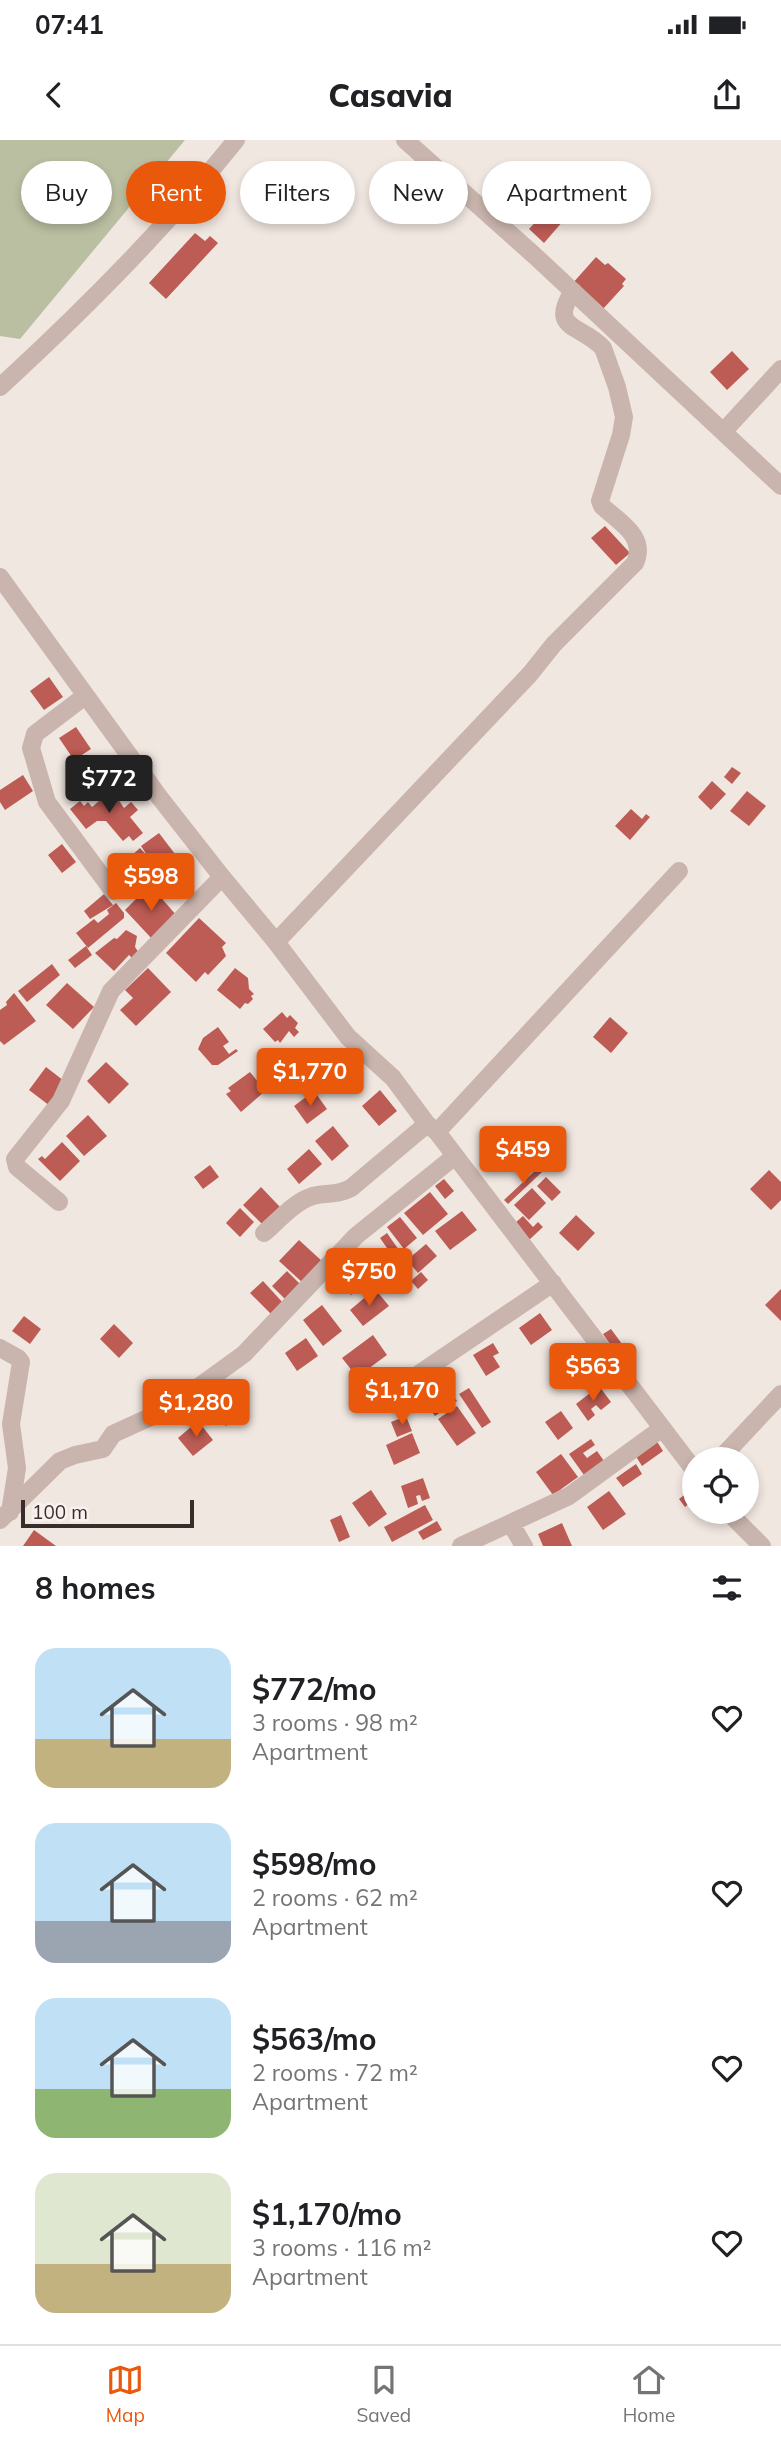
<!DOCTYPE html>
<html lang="en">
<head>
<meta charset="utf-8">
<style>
	:root { --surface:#fff; --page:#f6f6f6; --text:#202124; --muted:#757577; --line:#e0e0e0; --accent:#ea580c }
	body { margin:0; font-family:Mulish,sans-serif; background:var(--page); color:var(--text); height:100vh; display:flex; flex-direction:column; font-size:26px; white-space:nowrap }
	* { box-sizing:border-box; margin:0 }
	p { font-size:23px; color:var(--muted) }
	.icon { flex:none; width:38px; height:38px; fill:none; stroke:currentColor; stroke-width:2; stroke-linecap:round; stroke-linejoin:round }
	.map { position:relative; height:1406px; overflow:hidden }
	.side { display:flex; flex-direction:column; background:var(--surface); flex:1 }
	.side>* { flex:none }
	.top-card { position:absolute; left:21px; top:21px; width:740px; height:63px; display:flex; gap:14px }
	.fabs { position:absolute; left:682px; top:1307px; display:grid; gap:14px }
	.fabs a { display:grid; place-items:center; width:77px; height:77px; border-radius:50%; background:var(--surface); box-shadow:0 4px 10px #0003; font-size:35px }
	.scale { position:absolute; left:21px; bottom:18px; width:173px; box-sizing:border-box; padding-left:7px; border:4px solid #382d2b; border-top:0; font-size:19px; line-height:24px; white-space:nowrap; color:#382d2b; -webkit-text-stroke:5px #f9f1ed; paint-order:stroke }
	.price { position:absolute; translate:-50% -60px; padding:0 16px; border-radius:7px; background:var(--accent); color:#fff; font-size:23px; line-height:46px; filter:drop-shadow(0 2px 4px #0008) }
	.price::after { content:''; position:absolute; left:50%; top:42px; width:21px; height:16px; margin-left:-10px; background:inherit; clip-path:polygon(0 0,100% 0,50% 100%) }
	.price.current { background:#222; color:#fff }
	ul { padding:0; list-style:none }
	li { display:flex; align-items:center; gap:21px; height:175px; padding:0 35px }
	li span { display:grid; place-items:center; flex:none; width:196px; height:140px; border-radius:21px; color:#555 }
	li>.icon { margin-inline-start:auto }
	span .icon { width:84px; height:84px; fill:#fffc; stroke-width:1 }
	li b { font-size:30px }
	h2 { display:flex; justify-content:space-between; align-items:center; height:84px; padding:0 35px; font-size:30px }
	.chip { padding:0 24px; border-radius:32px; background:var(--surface); box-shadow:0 4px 10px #0003; font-size:24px; line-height:63px }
	.chip.current { background:var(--accent); color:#fff }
	.status { display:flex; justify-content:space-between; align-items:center; height:49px; padding:0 35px; background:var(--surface); direction:ltr }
	.status svg { height:19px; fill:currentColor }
	header { display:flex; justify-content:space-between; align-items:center; height:91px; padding:0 35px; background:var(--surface); font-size:32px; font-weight:800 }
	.tab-bar { display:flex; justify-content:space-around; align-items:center; height:98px; border-top:2px solid var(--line); background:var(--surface); font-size:19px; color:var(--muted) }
	.tab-bar a { display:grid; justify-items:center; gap:4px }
	.tab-bar .current { color:var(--accent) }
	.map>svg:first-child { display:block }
</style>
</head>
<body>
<div class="status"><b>07:41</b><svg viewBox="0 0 49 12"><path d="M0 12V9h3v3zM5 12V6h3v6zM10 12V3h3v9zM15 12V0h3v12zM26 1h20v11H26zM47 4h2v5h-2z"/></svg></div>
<header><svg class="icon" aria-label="back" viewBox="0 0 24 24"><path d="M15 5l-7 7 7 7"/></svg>Casavia<svg class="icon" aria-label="share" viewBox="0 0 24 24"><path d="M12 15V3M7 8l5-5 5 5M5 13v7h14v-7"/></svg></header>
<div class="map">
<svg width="781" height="1406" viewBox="0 0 781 1406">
	<rect width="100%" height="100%" fill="#f1e7e1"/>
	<path fill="#babfa1" d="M0 0H185L20 199 0 196Z"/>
	<path fill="#bc5c54" d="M549 67 564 80 544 103 529 89Z
		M195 93 205 101 210 96 218 103 166 159 149 143Z
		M596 117 605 125 608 123 626 139 622 144 624 146 602 170 572 144Z
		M732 211 749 229 727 250 710 232Z
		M605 386 630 413 616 425 591 398Z
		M49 537 63 557 44 570 30 551Z
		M76 587 91 609 74 620 59 598Z
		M111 617 137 647 130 653 125 647 121 650 101 625Z
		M732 627 741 633 732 644 724 637Z
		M23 635 33 651 5 670 0 662V650Z
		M712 641 726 654 711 670 698 657Z
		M106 642 124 668 131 662 138 670 130 677 143 693 133 701 129 696 123 701 106 681H97L86 689 70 669 80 661 84 666 88 662 92 667 105 656 99 648Z
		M747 651 766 666 749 686 730 671Z
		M631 669 642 679 646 674 650 677 630 700 615 686Z
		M159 693 175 714 169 718 174 724 162 734 149 718 140 726 131 716 140 708 149 718 141 706Z
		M62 704 76 722 62 733 48 715Z
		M150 745 177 776 153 800 125 770Z
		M104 754 113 765 90 779 84 771Z
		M116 763 124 773V778L88 808 76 793 94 779 98 783 109 774 107 770Z
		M199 778 226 803 222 807 226 816 208 835 205 832 196 842 166 813Z
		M126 790 137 796 135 807 139 813 133 819 129 815 114 831 95 813 114 798 117 799Z
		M86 806 92 815 75 828 68 820Z
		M52 824 60 835 27 862 18 851Z
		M148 828 171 852 136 886 120 870 133 858 125 850Z
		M235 828 248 838 249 849 254 854 251 856 253 859 248 864 245 863 240 869 217 850Z
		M67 843 94 867 73 889 46 865Z
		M14 853 36 881 4 905 0 901V870L7 865 6 862Z
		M282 872 287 878 290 875 298 883 295 888 299 892 294 897 289 891 280 903 278 900 275 902 263 889Z
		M610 877 628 893 611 913 593 897Z
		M218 887 229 902 223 906 229 914 236 909 238 911 218 925H212L198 909 203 898Z
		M106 922 129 944 109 964 87 941Z
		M46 927 68 944 50 966 29 950Z
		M250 932 265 951 241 972 226 954 231 951 228 948Z
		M380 950 397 971 379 986 362 966Z
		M314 951 327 969 307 984 294 966Z
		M88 975 107 996 84 1016 66 996Z
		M333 986 349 1006 332 1021 315 1001Z
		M62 1002 80 1021 60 1041 38 1019 42 1016 45 1019Z
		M309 1009 322 1024 299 1044 287 1029Z
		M210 1025 219 1037 203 1049 194 1037Z
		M538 1028 542 1032 508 1064 504 1060Z
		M769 1030 781 1042V1060L771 1070 750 1049Z
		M546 1037 561 1052 552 1061 537 1046Z
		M444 1039 454 1051 445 1059 435 1046Z
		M261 1047 280 1067 262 1084 243 1065Z
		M532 1048 546 1063 529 1080 514 1065Z
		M430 1052 448 1074 423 1095 404 1073Z
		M240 1068 254 1082 240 1097 226 1083Z
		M462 1071 477 1090 450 1110 435 1091Z
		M576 1075 595 1093 578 1111 559 1093Z
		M523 1076 533 1087 538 1082 543 1087 529 1100 514 1084Z
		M400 1077 417 1098 404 1109 387 1087Z
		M387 1093 401 1113 394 1118 380 1098Z
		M299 1100 323 1122 303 1143 279 1121Z
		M426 1104 437 1116 418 1133 407 1120Z
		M355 1129 366 1143 351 1155 339 1141Z
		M287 1131 302 1146 287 1161 272 1146Z
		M421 1132 428 1140 418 1149 411 1141Z
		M263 1141 284 1164 272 1175 250 1153Z
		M375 1149 389 1166 363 1186 350 1170Z
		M781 1149V1181L765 1165Z
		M322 1165 342 1191 323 1206 303 1180Z
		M540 1173 552 1190 531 1205 519 1188Z
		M24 1176 41 1189 30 1204 12 1191Z
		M114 1184 133 1203 119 1218 100 1199Z
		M611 1189 622 1204 614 1210 603 1194Z
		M373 1195 387 1215 357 1237 342 1218Z
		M306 1198 318 1216 297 1231 285 1213Z
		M493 1203 499 1213 493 1216 500 1227 486 1236 473 1215Z
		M439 1235 457 1261 435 1276 417 1251Z
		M226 1244 247 1266 226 1286 205 1264Z
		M599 1246 611 1262 601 1270 596 1265 591 1269 595 1275 588 1281 576 1264Z
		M469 1248 491 1282 482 1288 459 1254Z
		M457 1266 476 1293 457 1306 438 1279Z
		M561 1271 573 1288 558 1300 545 1282Z
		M406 1276 412 1291 397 1297 391 1282Z
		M198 1281 213 1300 193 1316 178 1298Z
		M412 1293 420 1313 394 1325 386 1305Z
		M591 1299 595 1305 583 1313 587 1318 597 1311 604 1321 584 1335 569 1314Z
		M656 1300 663 1311 642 1326 635 1315Z
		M561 1314 578 1337 553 1355 536 1332Z
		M636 1324 642 1334 623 1347 616 1338Z
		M423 1338 430 1358 422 1361 420 1355 416 1356 418 1364 408 1368 401 1346Z
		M692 1349 695 1359 685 1367 679 1359Z
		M371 1350 387 1374 369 1387 352 1363Z
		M609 1351 626 1374 603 1390 587 1367Z
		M425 1365 433 1380 392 1402 384 1387Z
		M341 1375 350 1397 339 1402 330 1380Z
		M437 1381 442 1390 423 1400 418 1392Z
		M562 1383 572 1406H543L538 1394Z
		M34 1390 56 1406H23Z"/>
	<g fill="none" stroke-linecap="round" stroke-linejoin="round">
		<path stroke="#c9b5ad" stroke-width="18" d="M405 0 535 116 781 346
			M0 247C84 170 165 89 236 0
			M723 292 781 229
			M0 437 160 658 222 737 276 802 348 897 393 938 427 984 437 992 695 1331
			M85 556 35 594 31 608 47 662 113 751
			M276 802 530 534 554 504 635 423C647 396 619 382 602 366L600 361 621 295 624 277 617 247 603 208C581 184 548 190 573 151
			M437 992 679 731
			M59 1062 17 1027 15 1019 61 961 111 851 222 737
			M264 1093C278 1081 295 1061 313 1056 328 1052 336 1056 351 1048L427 984
			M0 1208 18 1218 21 1222 11 1284 17 1328 10 1372
			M379 1261 553 1143
			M719 1320 781 1254
			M728 1372 762 1406
			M0 1380 60 1321 75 1315 103 1309 113 1294 168 1269 244 1214 356 1096 455 1016
			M511 1384 524 1406
			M461 1406 569 1356 661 1289"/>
	</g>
</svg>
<div class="fabs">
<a><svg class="icon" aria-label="locate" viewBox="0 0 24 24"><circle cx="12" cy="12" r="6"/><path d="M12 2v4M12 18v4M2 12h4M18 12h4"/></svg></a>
</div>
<div class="scale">100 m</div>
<b class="price current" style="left:109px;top:675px">$772</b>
<b class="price" style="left:151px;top:773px">$598</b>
<b class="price" style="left:310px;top:968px">$1,770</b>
<b class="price" style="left:523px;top:1046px">$459</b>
<b class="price" style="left:369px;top:1168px">$750</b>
<b class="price" style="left:593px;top:1263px">$563</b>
<b class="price" style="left:402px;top:1287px">$1,170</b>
<b class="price" style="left:196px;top:1299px">$1,280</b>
<div class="top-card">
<a class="chip">Buy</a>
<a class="chip current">Rent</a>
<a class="chip">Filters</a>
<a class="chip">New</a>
<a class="chip">Apartment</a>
</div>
</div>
<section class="side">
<h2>8 homes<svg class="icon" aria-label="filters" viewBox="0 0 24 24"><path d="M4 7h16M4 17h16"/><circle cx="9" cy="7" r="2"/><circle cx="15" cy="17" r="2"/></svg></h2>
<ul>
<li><span style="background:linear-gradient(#bfe0f5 65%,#c2b280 0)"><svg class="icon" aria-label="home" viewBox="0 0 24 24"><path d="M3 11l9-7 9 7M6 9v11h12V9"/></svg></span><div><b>$772/mo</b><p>3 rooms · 98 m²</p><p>Apartment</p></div><svg class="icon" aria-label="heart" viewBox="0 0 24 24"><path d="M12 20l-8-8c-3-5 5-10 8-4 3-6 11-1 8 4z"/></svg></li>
<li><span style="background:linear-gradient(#bfe0f5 70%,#9aa5b1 0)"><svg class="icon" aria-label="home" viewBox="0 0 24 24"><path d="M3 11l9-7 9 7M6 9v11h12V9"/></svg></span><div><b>$598/mo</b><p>2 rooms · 62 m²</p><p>Apartment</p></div><svg class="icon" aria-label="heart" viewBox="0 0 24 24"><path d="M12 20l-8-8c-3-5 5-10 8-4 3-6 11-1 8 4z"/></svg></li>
<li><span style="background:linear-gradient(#bfe0f5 65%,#8fb573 0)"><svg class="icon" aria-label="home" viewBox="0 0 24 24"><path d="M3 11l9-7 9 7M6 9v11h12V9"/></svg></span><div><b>$563/mo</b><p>2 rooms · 72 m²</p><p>Apartment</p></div><svg class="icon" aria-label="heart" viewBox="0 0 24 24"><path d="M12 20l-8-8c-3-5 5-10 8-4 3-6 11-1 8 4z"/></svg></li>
<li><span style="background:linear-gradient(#dfe7d0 65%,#c2b280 0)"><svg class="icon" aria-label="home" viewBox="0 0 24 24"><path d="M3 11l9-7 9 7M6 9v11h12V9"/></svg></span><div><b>$1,170/mo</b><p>3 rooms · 116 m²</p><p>Apartment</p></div><svg class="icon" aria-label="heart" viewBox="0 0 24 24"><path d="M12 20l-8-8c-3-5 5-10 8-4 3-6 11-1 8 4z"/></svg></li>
</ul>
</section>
<nav class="tab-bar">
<a class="current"><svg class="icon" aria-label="map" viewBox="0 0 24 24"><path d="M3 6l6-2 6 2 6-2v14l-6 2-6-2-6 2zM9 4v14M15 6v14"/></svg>Map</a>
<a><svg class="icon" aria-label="saved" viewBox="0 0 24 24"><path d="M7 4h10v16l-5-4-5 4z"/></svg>Saved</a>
<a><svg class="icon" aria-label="home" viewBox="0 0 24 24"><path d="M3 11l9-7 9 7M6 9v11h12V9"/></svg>Home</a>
</nav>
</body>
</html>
